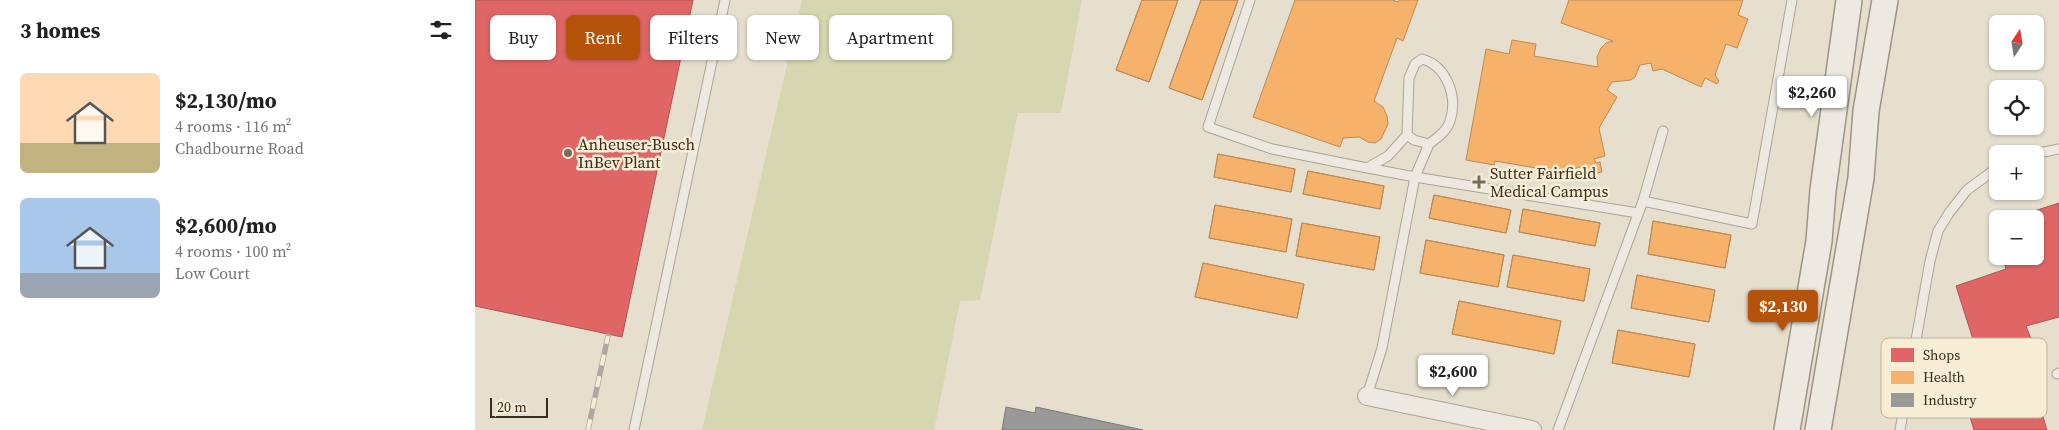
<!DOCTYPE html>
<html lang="en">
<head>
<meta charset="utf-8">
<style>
	:root { --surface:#fff; --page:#f6f6f6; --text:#202124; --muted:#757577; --accent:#b45309 }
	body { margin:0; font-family:"Source Serif 4",serif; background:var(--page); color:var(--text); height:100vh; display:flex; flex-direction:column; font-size:19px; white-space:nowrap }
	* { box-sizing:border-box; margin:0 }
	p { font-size:16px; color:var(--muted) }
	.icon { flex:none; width:28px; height:28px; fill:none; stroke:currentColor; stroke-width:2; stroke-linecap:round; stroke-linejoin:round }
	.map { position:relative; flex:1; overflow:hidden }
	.drawer { display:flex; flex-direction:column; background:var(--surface); width:475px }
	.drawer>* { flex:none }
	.guide { position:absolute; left:15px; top:15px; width:475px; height:45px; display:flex; gap:10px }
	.needle { width:32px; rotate:12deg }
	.controls { position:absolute; left:1514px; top:15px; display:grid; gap:10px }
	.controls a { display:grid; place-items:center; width:55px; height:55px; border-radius:8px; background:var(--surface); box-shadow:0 1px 4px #0004; font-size:25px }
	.scale { position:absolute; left:15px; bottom:12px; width:58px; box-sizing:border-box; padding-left:5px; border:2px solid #3b2c1e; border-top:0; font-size:14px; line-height:18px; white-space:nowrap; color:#3b2c1e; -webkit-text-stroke:4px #f7edd4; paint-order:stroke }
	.price { position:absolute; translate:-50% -42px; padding:0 11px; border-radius:5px; background:#fff; color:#222; font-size:16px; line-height:32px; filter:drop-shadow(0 1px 2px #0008) }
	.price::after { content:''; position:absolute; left:50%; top:30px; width:15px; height:11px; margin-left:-8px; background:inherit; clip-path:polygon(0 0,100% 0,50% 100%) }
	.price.selected { background:var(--accent); color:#fff }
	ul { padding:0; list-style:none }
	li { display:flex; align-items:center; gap:15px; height:125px; padding:0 20px }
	li span { display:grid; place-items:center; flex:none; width:140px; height:100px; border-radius:8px; color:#555 }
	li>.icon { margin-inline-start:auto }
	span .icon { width:60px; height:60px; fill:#fffc; stroke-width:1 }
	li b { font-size:21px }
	h2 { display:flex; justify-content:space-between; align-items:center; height:60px; padding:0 20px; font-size:21px }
	.pill { padding:0 18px; border-radius:8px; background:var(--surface); box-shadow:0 1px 4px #0004; font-size:18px; line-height:45px }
	.pill.selected { background:var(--accent); color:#fff }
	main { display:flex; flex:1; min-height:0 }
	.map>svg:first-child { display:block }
</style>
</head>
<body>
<main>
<section class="drawer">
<h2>3 homes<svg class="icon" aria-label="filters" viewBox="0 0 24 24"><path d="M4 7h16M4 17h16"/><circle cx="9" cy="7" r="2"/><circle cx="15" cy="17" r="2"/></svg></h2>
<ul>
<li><span style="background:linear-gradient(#ffd9b3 70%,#c2b280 0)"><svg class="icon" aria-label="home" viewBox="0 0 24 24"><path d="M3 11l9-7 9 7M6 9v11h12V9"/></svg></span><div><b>$2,130/mo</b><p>4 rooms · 116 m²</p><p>Chadbourne Road</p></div></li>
<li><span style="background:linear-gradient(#a9c7e8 75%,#9aa5b1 0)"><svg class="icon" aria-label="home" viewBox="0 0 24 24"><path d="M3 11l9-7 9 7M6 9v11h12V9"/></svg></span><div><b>$2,600/mo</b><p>4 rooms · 100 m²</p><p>Low Court</p></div></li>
</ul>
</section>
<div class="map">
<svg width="1584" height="430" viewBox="0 0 1584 430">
	<rect width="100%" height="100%" fill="#e6dfce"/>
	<path fill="#d6d6b0" d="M327 0H607L586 113H543L505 300 485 301 459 430H227Z"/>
	<path fill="#e06666" stroke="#ae5550" d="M0 0H218L147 337 0 306Z
		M1584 203V317L1551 326 1556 339 1538 344 1543 358 1533 361 1538 374 1554 370 1572 430H1499L1487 391 1491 389 1486 375 1491 374 1489 368 1494 366 1493 358 1503 355 1481 286 1531 269 1527 256H1560V219H1534Z"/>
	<path fill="#f6b26b" stroke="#be8a54" d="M667 0H703L674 82 641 70Z
		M667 0H703L674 82 641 70Z
		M726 0H763L727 100 694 88Z
		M726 0H763L727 100 694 88Z
		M820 0H917L923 2 924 0H943L928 41 922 38 899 101 908 107 912 116 913 124 906 139 900 143 893 142 884 137 868 138 865 147 778 117Z
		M1094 0H1268L1263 15 1273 19 1262 48 1251 44 1240 75 1244 81 1242 84 1230 78 1226 87 1187 69 1178 71 1176 63 1165 65 1160 77 1156 80 1137 82 1132 90 1142 97 1124 128 1130 156 1119 159 1121 163 1125 162 1127 172 1108 176 1106 167 1097 169 1096 174 1020 161 1019 165 991 160 1011 49 1034 54 1037 40 1061 44 1059 56 1123 67 1122 57 1126 48 1131 43 1138 41 1086 23Z
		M743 154 820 169 816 192 739 177Z
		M743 154 820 169 816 192 739 177Z
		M833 171 909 186 905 209 828 194Z
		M833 171 909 186 905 209 828 194Z
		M959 195 1036 210 1031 233 954 218Z
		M959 195 1036 210 1031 233 954 218Z
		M740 205 817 219 811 252 734 238Z
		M740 205 817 219 811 252 734 238Z
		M1048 209 1125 223 1120 246 1044 232Z
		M1048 209 1125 223 1120 246 1044 232Z
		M1178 221 1256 235 1250 268 1173 254Z
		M1178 221 1256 235 1250 268 1173 254Z
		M827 223 905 237 899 270 821 256Z
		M827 223 905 237 899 270 821 256Z
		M951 240 1029 255 1023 287 945 273Z
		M951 240 1029 255 1023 287 945 273Z
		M1038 255 1115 269 1109 301 1032 287Z
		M1038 255 1115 269 1109 301 1032 287Z
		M728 263 829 284 822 318 720 297Z
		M728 263 829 284 822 318 720 297Z
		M1162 275 1240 290 1234 322 1156 308Z
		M1162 275 1240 290 1234 322 1156 308Z
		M984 301 1086 321 1079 354 977 334Z
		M984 301 1086 321 1079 354 977 334Z
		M1143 330 1220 344 1214 377 1137 363Z
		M1143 330 1220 344 1214 377 1137 363Z"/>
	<path fill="#999" stroke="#7d7874" d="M531 407 560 413 561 407 668 430H527Z"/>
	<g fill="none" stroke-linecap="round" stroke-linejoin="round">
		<g stroke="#aca497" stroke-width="11">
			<path id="lane" d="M775 0 733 127 797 149 877 165 940 177 1163 213
				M1559 154 1584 149
				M892 168 913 156 932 135 934 78 940 64 947 59C972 66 983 97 975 121 972 131 962 138 954 144L939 140 932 135
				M1168 201 1188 131
				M1582 374 1584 373
				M892 396 907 348 940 177 954 144
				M159 430 250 0
				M1083 430 1168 201 1277 224 1317 0
				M1425 430 1455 261 1463 231 1474 213 1492 190 1522 168"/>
		</g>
		<g stroke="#aca497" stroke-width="20">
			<path id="street" d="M892 396 1057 430"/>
		</g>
		<g stroke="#9b9487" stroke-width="28">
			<path id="secondary" d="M1312 430 1344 241 1348 190 1374 0
				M1343 430 1386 178 1391 111 1410 0"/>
		</g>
		<use href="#lane" stroke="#eee9e0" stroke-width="9"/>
		<use href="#street" stroke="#eee9e0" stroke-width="18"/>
		<use href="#secondary" stroke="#eee9e0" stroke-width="25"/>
		<g stroke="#aea9a0" stroke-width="5.5">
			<path id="rail" d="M113 430 133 336"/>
		</g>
		<use href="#rail" stroke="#f7edd4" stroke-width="4" stroke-dasharray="11" stroke-linecap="butt"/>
	</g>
	<g fill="#776b5c" stroke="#f7edd4" stroke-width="2">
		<circle cx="93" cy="153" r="5"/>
		<path d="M1001.5 174.5h5v5h5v5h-5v5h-5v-5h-5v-5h5z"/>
	</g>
	<g text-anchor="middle" stroke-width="5" stroke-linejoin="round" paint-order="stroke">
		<g font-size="16" fill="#3b2c1e" stroke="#f7edd4" text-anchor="start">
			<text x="103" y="150">Anheuser-Busch<tspan x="103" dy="18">InBev Plant</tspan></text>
			<text x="1015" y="179">Sutter Fairfield<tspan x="1015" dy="18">Medical Campus</tspan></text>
		</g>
	</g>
	<rect x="1406" y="338" width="166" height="80" rx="8" fill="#f7edd4" stroke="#bfb39d" stroke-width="1"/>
	<rect x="1416" y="348" width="23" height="14" fill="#e06666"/>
	<rect x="1416" y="371" width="23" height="13" fill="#f6b26b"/>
	<rect x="1416" y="393" width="23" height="14" fill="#999"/>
	<g font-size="14" fill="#3b2c1e">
		<text x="1448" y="360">Shops</text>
		<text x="1448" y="382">Health</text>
		<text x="1448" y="405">Industry</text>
	</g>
</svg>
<div class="controls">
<a><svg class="needle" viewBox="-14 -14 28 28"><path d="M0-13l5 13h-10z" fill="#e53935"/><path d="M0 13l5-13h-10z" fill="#757577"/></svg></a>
<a><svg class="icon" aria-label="locate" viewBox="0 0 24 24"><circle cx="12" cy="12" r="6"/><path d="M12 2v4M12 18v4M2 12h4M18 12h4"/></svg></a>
<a>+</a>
<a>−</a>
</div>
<div class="scale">20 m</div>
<b class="price" style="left:1337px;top:118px">$2,260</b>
<b class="price selected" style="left:1308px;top:332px">$2,130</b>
<b class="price" style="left:978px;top:397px">$2,600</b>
<div class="guide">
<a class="pill">Buy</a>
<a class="pill selected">Rent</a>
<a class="pill">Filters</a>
<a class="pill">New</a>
<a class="pill">Apartment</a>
</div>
</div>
</main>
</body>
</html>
